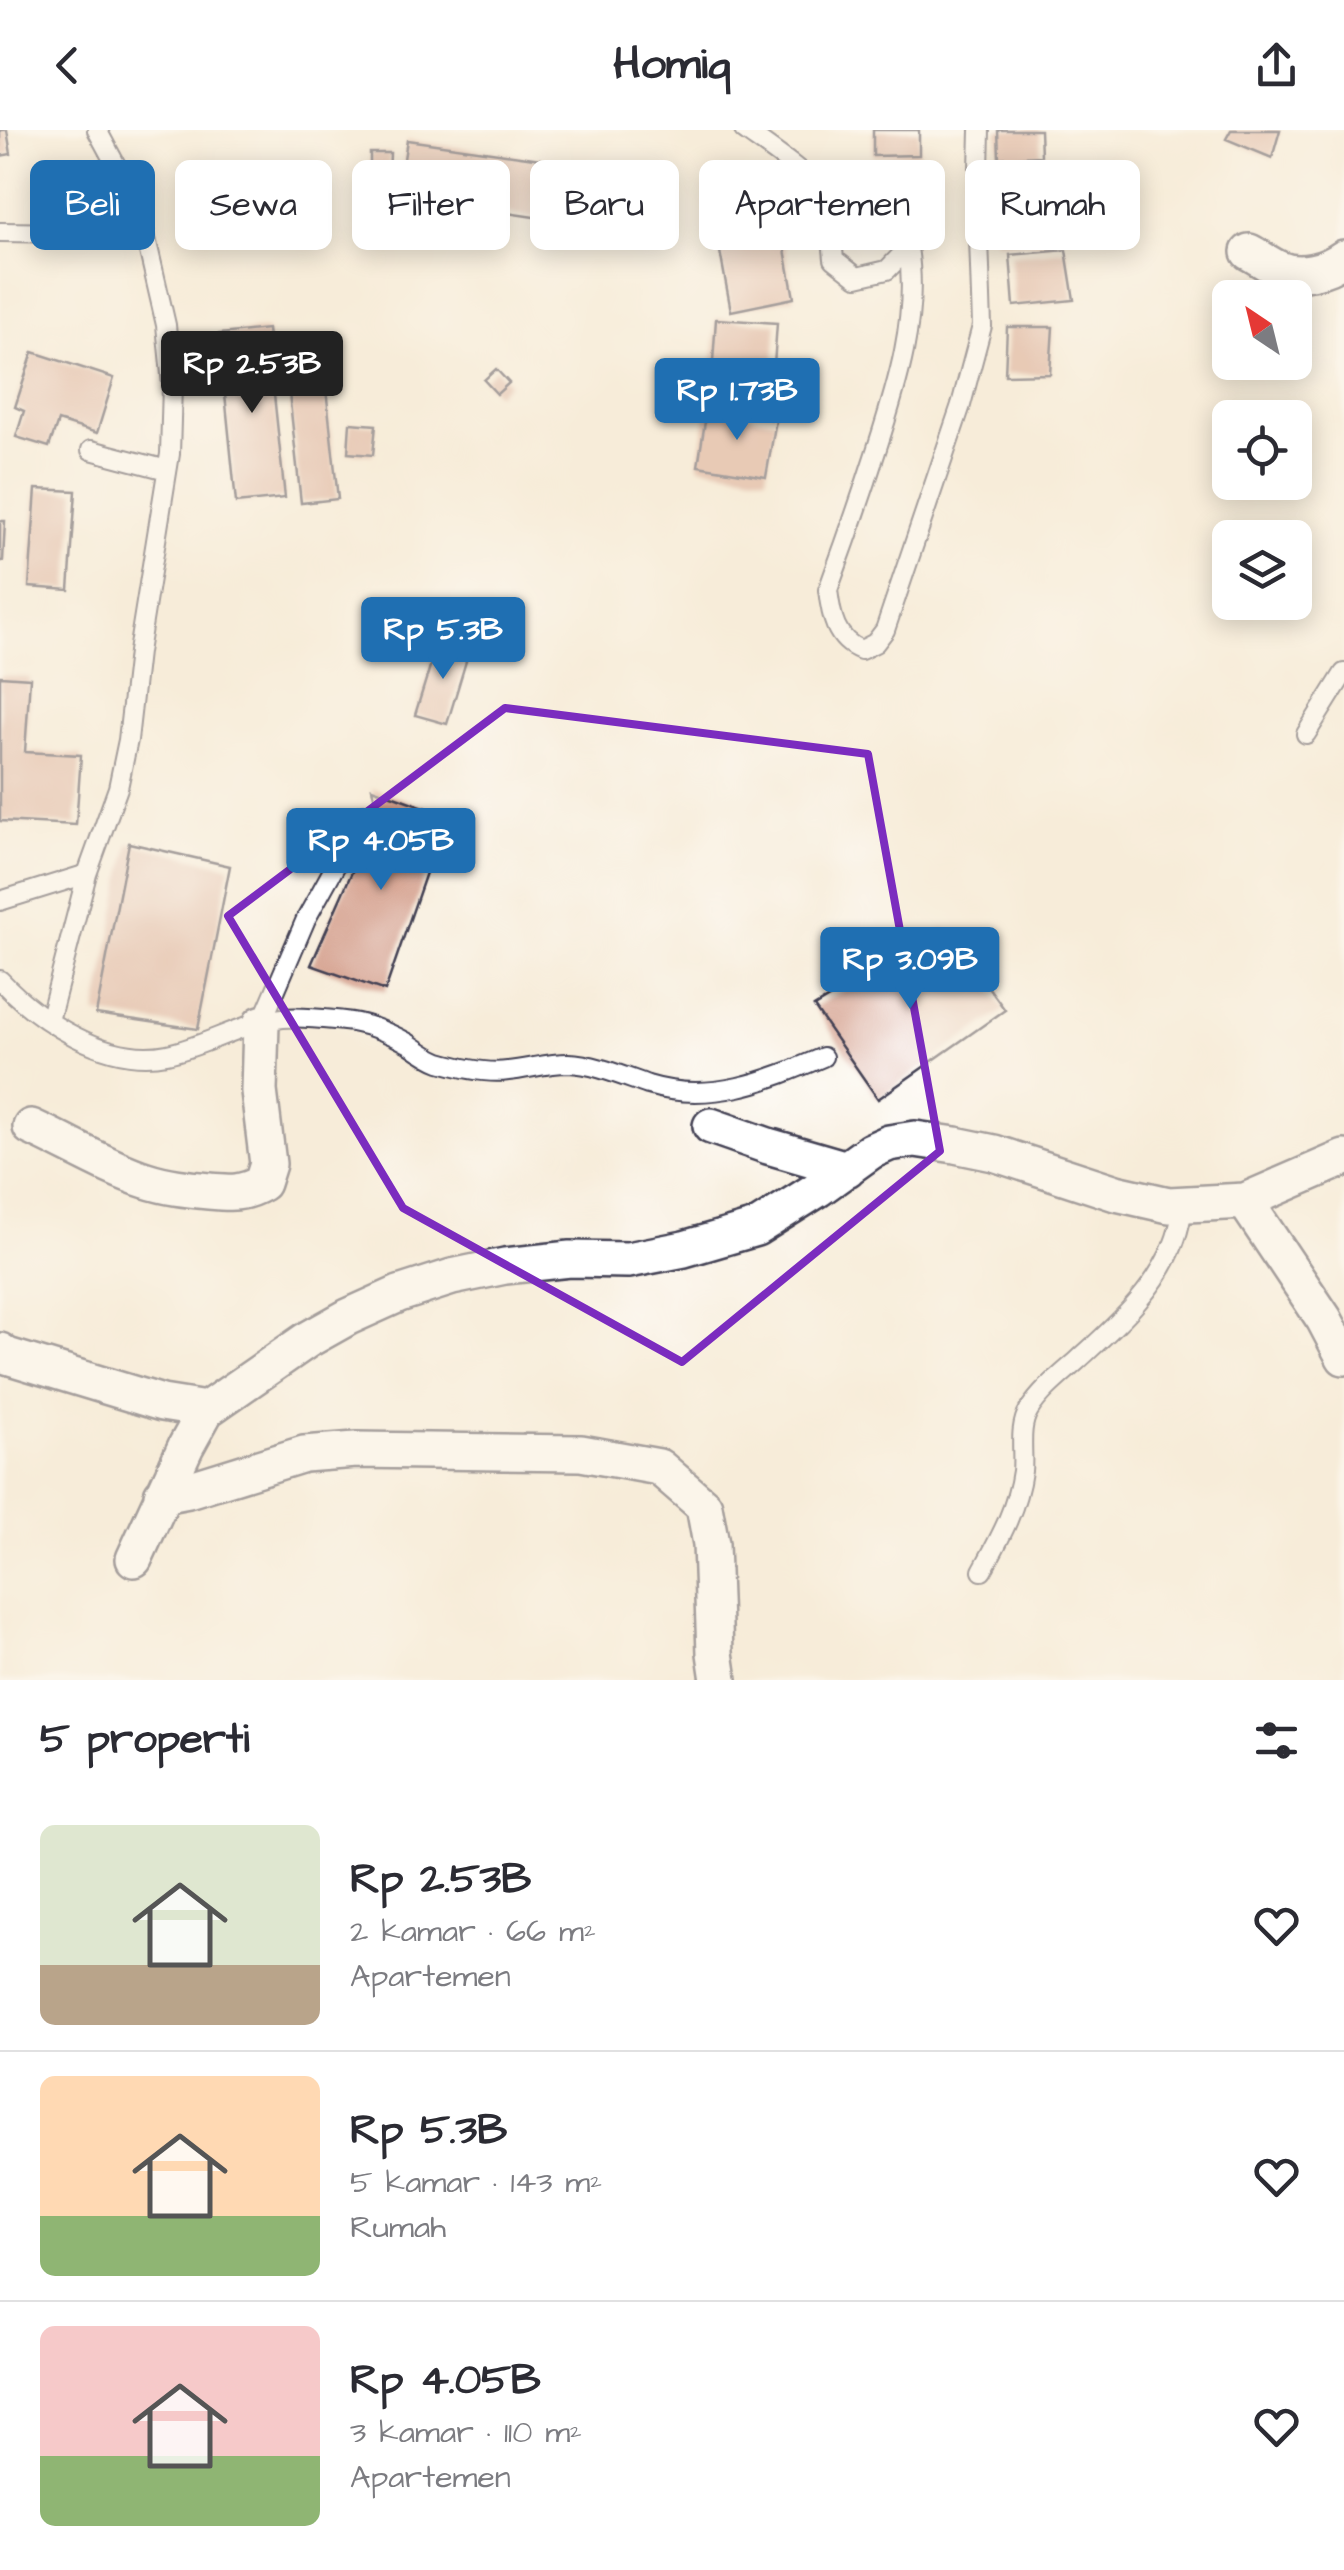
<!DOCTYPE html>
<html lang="id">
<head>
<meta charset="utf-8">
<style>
	:root { --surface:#fff; --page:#f7f7f7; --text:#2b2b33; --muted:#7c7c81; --line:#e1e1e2; --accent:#1f6fb2 }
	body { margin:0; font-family:"Architects Daughter",sans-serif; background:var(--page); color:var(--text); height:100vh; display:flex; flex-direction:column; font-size:38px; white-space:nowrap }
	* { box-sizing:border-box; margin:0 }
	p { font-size:32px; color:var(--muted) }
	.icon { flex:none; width:55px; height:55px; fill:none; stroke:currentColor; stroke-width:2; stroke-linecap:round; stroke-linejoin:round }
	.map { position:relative; height:1550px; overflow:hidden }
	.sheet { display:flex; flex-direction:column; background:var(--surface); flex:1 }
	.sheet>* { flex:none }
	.guide { position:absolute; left:30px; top:30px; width:1285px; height:90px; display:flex; gap:20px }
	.needle { width:65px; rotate:325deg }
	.tools { position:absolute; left:1212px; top:150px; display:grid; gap:20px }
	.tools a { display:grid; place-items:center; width:100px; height:100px; border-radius:15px; background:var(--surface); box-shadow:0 5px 25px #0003; font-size:50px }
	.price { position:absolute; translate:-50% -85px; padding:0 22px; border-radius:10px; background:var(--accent); color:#fff; font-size:32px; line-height:65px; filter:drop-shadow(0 2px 5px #0008) }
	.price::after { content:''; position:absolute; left:50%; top:60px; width:30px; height:22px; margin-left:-15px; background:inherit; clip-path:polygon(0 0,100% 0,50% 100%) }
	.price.on { background:#222; color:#fff }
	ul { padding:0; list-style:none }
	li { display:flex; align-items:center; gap:30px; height:250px; padding:0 40px }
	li+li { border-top:2px solid var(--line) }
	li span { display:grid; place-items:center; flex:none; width:280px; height:200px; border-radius:15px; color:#555 }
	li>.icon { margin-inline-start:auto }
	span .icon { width:120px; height:120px; fill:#fffc; stroke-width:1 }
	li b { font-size:42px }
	h2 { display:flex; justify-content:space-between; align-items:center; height:120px; padding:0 40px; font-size:42px }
	.pill { padding:0 35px; border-radius:15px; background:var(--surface); box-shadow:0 5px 25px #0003; font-size:35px; line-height:90px }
	.pill.on { background:var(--accent); color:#fff }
	header { display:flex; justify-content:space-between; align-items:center; height:130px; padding:0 40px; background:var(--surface); font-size:45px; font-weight:700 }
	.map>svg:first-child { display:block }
</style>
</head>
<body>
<header><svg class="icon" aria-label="back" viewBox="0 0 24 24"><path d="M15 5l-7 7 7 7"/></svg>Homiq<svg class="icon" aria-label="share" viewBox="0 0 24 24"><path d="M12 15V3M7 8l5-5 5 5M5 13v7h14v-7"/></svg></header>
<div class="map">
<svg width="1344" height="1550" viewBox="0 0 1344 1550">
	<rect width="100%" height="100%" fill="#fff"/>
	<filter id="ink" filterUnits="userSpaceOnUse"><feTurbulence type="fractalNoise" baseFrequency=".01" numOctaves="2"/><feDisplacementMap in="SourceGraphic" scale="20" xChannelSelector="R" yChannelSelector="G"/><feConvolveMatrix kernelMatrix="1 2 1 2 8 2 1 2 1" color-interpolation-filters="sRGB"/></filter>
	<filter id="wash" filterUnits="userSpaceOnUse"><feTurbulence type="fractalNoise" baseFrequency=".0048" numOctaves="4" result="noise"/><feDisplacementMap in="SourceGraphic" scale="40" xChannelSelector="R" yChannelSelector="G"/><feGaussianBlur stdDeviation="2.25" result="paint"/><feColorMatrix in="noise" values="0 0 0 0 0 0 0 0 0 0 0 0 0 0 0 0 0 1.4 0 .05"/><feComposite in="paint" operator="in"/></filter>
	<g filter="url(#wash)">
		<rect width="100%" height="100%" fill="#f7ecd9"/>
		<g id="blocks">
			<path fill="#d49f8b" d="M0 0H7L11 24 0 26Z
				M873 0H919V25L873 26Z
				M998 0H1040L1041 26 999 28Z
				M1231 0H1280L1272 28 1226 9Z
				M407 10 590 36 581 94 398 67Z
				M370 23H390L389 47 370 46Z
				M601 47 638 52 631 102 594 96Z
				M997 62 1051 64 1049 113 995 111Z
				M782 103 794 168 731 181 719 116Z
				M1066 120 1074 170 1014 176 1010 125Z
				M716 189 777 193 772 264 711 260Z
				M1007 197H1053L1050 244 1005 245Z
				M267 199 285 368 236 373 219 204Z
				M33 222 114 248 97 303 58 291 49 317 16 307 24 281 15 277Z
				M322 222 338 369 301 373 285 226Z
				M496 239 509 253 497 264 484 250Z
				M707 279 776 290 766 347 698 336Z
				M350 293 376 295 373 325 348 323Z
				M36 359 76 361 69 460 29 457Z
				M0 391H5L3 431H0Z
				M438 511 470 518 447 594 415 585Z
				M0 546 30 548 25 622 81 625 76 695 0 691Z
				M372 658 446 685 385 861 311 835 378 683Z
				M129 713 230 736 198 899 96 884Z
				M945 798 1005 880 878 969 814 877Z"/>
		</g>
	</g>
	<g filter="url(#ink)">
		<use href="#blocks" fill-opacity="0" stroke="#424053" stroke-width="2.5"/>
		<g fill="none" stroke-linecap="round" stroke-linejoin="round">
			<g stroke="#424053" stroke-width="22">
				<path id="service" d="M744 0C760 12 809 44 818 60 829 79 832 107 834 129L857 147 887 140 908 118C919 187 897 256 876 321 861 368 845 414 828 460 831 485 835 510 861 520L875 513 885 500 961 275 982 196 978 79 980 0
					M0 102 145 104
					M91 320 167 340
					M1306 604 1344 543
					M0 771 87 744 118 658 128 610 138 522 170 324 172 255 166 195 145 104 118 39 97 0
					M0 850C39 891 107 936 167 924 206 916 243 892 283 888 303 886 324 889 344 891 366 893 388 902 408 913 418 920 429 928 440 932 461 938 487 944 508 941 528 939 548 933 568 933 596 934 622 946 648 955 710 974 767 951 823 927
					M49 891 87 744
					M261 894 306 789 364 684
					M982 1441C1000 1408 1017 1378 1022 1341 1024 1321 1018 1298 1029 1280 1041 1261 1060 1246 1077 1231 1115 1196 1155 1162 1174 1113 1179 1101 1181 1088 1184 1075"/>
			</g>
			<g stroke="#424053" stroke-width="40">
				<path id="minor" d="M1249 122C1259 127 1269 135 1279 139 1299 148 1326 141 1344 128
					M711 996 768 1016 847 1039
					M31 997C69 1014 106 1037 146 1050 167 1057 188 1059 209 1061 231 1063 243 1064 262 1053L268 1034 259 961 261 894
					M1245 1071 1324 1189 1344 1227
					M0 1221 7 1226 162 1273 206 1280 307 1210 348 1187 399 1164 452 1147 505 1136 570 1129 628 1130 684 1119 756 1098 818 1059 871 1021 889 1013 915 1009 955 1015 994 1023 1116 1063 1169 1075 1245 1071 1344 1028
					M162 1365 188 1360 304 1324 356 1320 581 1323 659 1337 704 1376 711 1414 715 1523 719 1550
					M134 1429 186 1316 206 1280"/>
			</g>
			<use href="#service" stroke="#fff" stroke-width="18"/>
			<use href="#minor" stroke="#fff" stroke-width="35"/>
		</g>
	</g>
	<path d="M0 0H1344V1550H0ZM505 578 868 624 940 1021 682 1232 403 1078 228 786Z" fill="#f7ecd9" fill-opacity=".55" fill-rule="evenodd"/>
	<path fill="none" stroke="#7b2cbf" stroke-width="8" stroke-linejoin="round" d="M505 578 868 624 940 1021 682 1232 403 1078 228 786Z"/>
</svg>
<div class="tools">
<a><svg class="needle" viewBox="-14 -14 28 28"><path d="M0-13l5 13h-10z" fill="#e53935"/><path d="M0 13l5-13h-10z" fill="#7c7c81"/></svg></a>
<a><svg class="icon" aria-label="locate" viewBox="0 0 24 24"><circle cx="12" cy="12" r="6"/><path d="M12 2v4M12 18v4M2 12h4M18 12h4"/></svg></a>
<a><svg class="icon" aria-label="layers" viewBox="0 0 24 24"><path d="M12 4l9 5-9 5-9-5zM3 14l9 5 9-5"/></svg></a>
</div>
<b class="price on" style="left:252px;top:286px">Rp 2.53B</b>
<b class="price" style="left:737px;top:313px">Rp 1.73B</b>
<b class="price" style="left:443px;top:552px">Rp 5.3B</b>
<b class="price" style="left:381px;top:763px">Rp 4.05B</b>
<b class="price" style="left:910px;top:882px">Rp 3.09B</b>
<div class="guide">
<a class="pill on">Beli</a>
<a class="pill">Sewa</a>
<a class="pill">Filter</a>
<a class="pill">Baru</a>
<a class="pill">Apartemen</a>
<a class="pill">Rumah</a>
</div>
</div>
<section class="sheet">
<h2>5 properti<svg class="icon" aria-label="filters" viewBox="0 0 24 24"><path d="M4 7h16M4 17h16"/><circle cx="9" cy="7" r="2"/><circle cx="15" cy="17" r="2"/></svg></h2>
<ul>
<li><span style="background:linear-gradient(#dfe7d0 70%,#b9a48a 0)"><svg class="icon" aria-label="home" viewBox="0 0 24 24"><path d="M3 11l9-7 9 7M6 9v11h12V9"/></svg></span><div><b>Rp 2.53B</b><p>2 kamar · 66 m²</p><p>Apartemen</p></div><svg class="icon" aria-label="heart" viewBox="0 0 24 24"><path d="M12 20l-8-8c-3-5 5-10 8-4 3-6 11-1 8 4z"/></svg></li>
<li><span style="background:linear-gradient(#ffd9b3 70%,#8fb573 0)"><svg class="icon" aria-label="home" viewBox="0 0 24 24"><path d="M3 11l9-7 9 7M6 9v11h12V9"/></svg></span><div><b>Rp 5.3B</b><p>5 kamar · 143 m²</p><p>Rumah</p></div><svg class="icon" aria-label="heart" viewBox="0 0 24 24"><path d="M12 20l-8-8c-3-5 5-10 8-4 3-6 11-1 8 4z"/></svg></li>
<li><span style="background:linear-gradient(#f6c9c9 65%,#8fb573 0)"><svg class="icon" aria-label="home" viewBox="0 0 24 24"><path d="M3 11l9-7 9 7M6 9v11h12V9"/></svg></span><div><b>Rp 4.05B</b><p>3 kamar · 110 m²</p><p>Apartemen</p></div><svg class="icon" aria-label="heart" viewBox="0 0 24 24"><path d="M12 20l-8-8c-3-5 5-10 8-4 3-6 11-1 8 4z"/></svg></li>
</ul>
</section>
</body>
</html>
